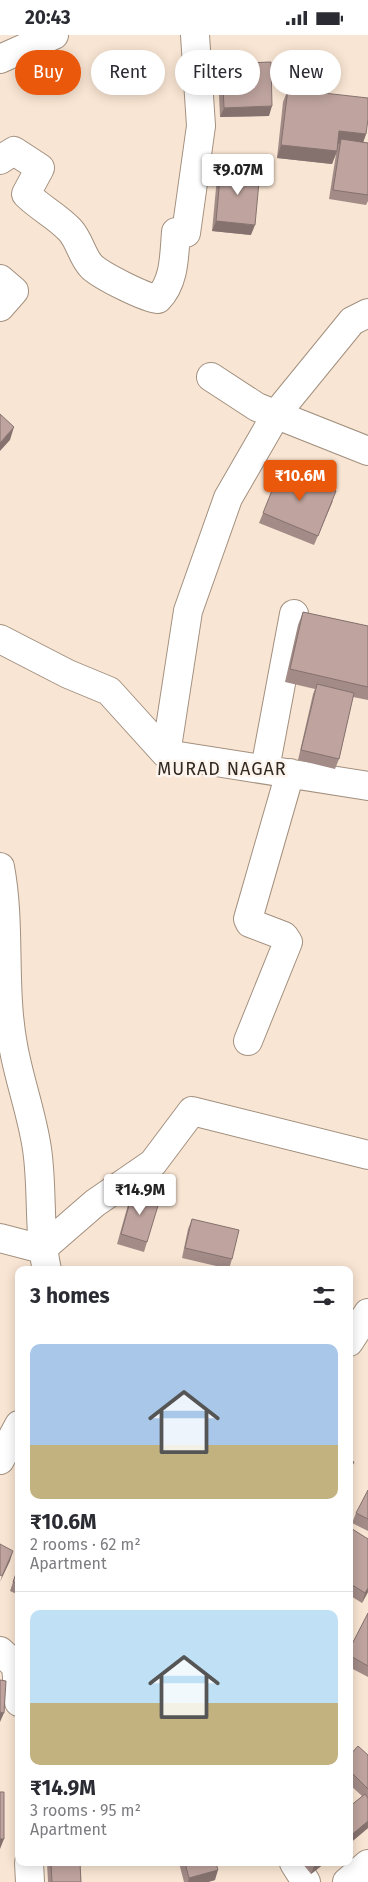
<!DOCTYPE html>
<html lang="en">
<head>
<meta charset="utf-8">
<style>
	:root { --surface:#fff; --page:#f7f7f7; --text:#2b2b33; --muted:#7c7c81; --line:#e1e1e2; --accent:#ea580c }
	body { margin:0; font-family:"Fira Sans",sans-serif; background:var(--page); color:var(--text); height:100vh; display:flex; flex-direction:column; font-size:19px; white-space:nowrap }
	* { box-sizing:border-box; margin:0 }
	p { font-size:16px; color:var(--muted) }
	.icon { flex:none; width:28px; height:28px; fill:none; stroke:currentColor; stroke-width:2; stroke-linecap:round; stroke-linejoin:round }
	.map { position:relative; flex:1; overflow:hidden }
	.panel { position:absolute; left:15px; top:1231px; width:338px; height:600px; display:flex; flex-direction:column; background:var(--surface); border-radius:10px; box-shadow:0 2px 12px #0003 }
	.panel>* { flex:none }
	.guide { position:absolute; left:15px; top:15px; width:339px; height:45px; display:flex; gap:10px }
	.price { position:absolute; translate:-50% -42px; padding:0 11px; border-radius:5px; background:#fff; color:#222; font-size:16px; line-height:32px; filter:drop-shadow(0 1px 2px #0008) }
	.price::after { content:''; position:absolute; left:50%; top:30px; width:15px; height:11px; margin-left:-8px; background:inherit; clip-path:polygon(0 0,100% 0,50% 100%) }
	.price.current { background:var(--accent); color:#fff }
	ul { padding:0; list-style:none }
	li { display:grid; align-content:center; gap:10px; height:265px; padding:0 15px }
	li+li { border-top:1px solid var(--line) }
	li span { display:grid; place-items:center; height:155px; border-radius:10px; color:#555 }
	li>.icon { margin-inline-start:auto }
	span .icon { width:90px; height:90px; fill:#fffc; stroke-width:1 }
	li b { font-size:21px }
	h2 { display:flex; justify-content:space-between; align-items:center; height:60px; padding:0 15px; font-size:21px }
	.pill { padding:0 18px; border-radius:22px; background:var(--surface); box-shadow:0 2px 12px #0003; font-size:18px; line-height:45px }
	.pill.current { background:var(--accent); color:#fff }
	.status { display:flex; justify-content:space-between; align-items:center; height:35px; padding:0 25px; background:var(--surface); direction:ltr }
	.status svg { height:14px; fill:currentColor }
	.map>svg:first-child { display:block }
</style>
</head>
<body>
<div class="status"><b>20:43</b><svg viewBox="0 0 49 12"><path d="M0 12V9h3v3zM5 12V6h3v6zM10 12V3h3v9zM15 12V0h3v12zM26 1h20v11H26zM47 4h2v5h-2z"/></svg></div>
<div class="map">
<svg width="368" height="1847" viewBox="0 0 368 1847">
	<rect width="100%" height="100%" fill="#f9e5d3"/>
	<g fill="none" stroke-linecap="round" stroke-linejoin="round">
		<g stroke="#a2907f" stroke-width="30">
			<path id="minor" d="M0 125 14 116 40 133 26 159C40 173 57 181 70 195 80 206 82 222 92 232 102 241 145 263 158 264 175 246 174 221 176 197L186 198 201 91 195 0
				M0 244 14 256 0 272
				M211 342 257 372 368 416
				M0 604 68 639 109 656 166 719 368 751
				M166 719 188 576 228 463 277 378 352 286 368 278
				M265 734 294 579
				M0 832C11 890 2 951 13 1010 19 1045 32 1079 37 1114 43 1154 38 1195 47 1235
				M248 1006 288 907 284 901 250 888 248 884 290 738
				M0 1203 42 1214 95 1168 153 1128 192 1076 368 1120
				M349 1307 368 1278
				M0 1425 19 1390
				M0 1616 16 1631 19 1667
				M29 1828 30 1847
				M294 1828 306 1847"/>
		</g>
		<g stroke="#a2907f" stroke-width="30">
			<path id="tertiary" d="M347 1847 368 1829"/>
		</g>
		<g stroke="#a2907f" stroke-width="30">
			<path id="secondary" d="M0 24 54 0"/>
		</g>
		<use href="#minor" stroke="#fff" stroke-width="28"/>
		<use href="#tertiary" stroke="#fff" stroke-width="28"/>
		<use href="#secondary" stroke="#fff" stroke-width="28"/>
	</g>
	<path fill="#a38c88" d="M222 29 269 81 220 82 218 38Z
		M288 54 366 99 363 107 368 108V166L366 170 329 164 336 119 332 129 277 123 283 67Z
		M221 132 251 200 212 196 217 142Z
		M333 466 314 510 259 488 263 478Z
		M303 577 368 591V665L353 662 339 724 335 734 298 725 313 659 315 654 285 647 298 590Z
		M133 1156 147 1207 144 1217 117 1209 129 1166Z
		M192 1184 232 1224 229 1234 182 1223 188 1194Z
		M368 1455V1496L352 1488 356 1478Z
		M349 1492 368 1504V1557L362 1568 349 1560Z
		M19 1529V1560L10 1556Z
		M368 1578V1642L349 1632V1615Z
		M368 1720V1793L349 1809V1772L362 1761 349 1749V1721Z
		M47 1828H80L81 1847H48Z
		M179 1828H216L215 1845 208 1847H184Z
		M302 1828H325L311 1839Z"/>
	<path fill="#85726f" d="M272 71 269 81 220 82 224 73Z
		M339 96 366 99 362 111 341 104 339 109H335Z
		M281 110 337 116 332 129 277 123Z
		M216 186 255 190 251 200 212 196Z
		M14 392 10 405 0 416V408Z
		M13 1516 10 1526 0 1547 2 1541Z
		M368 1553V1557L362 1568 365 1558Z
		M0 1677 4 1678 0 1687Z
		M368 1786V1793L349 1809V1802Z
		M0 1804H4L0 1814Z
		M316 1828H325L311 1839 315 1829Z
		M218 1835 215 1845 208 1847H188L189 1843Z"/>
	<path fill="#bea39e" stroke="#85726f" d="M271 27 272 71 224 73 222 29Z
		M288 54 368 63V84L366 99 339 96 337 116 281 110Z
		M341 104 368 108V160L333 155Z
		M221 132 260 136 255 190 216 186Z
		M0 379 14 392 0 408Z
		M281 433 336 456 318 501 263 478Z
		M303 577 368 591V652L290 634Z
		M317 649 354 658 339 724 301 715Z
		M133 1156 160 1164 147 1207 121 1199Z
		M192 1184 239 1195 232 1224 185 1213Z
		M222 1232 233 1235H221Z
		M349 1424 354 1427 349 1436Z
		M368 1455V1484L356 1478Z
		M349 1492 368 1504V1553L365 1558 349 1548Z
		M0 1509 13 1516 2 1541 0 1540Z
		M19 1530V1549L13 1547Z
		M368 1578V1631L349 1620V1615Z
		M0 1645 6 1646 4 1678 0 1677Z
		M349 1653 352 1655 349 1660Z
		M358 1711 368 1720V1754L349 1735V1721Z
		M0 1757H4V1804H0Z
		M365 1759 368 1763V1786L349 1802V1772Z
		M51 1828H80L81 1847H52Z
		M185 1828H216L218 1835 189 1843Z"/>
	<g text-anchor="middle" stroke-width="5" stroke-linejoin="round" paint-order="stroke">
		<g font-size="18" letter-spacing="1" fill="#312a23" stroke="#fdf4ed">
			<text x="222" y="740">MURAD NAGAR</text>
		</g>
	</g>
</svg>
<b class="price" style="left:238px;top:161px">₹9.07M</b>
<b class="price current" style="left:300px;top:467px">₹10.6M</b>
<b class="price" style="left:140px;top:1181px">₹14.9M</b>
<div class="guide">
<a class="pill current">Buy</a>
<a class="pill">Rent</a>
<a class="pill">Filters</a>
<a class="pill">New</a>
</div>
<section class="panel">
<h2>3 homes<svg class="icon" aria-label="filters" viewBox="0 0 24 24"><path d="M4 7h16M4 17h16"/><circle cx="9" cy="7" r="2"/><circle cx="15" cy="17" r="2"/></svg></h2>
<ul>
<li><span style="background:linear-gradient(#a9c7e8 65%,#c2b280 0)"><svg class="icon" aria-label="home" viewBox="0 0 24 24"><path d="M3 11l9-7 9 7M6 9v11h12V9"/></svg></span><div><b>₹10.6M</b><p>2 rooms · 62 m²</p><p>Apartment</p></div></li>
<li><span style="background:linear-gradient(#bfe0f5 60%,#c2b280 0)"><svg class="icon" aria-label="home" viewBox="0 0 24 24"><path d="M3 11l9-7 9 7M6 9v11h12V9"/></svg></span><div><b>₹14.9M</b><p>3 rooms · 95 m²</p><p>Apartment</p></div></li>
</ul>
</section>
</div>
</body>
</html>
